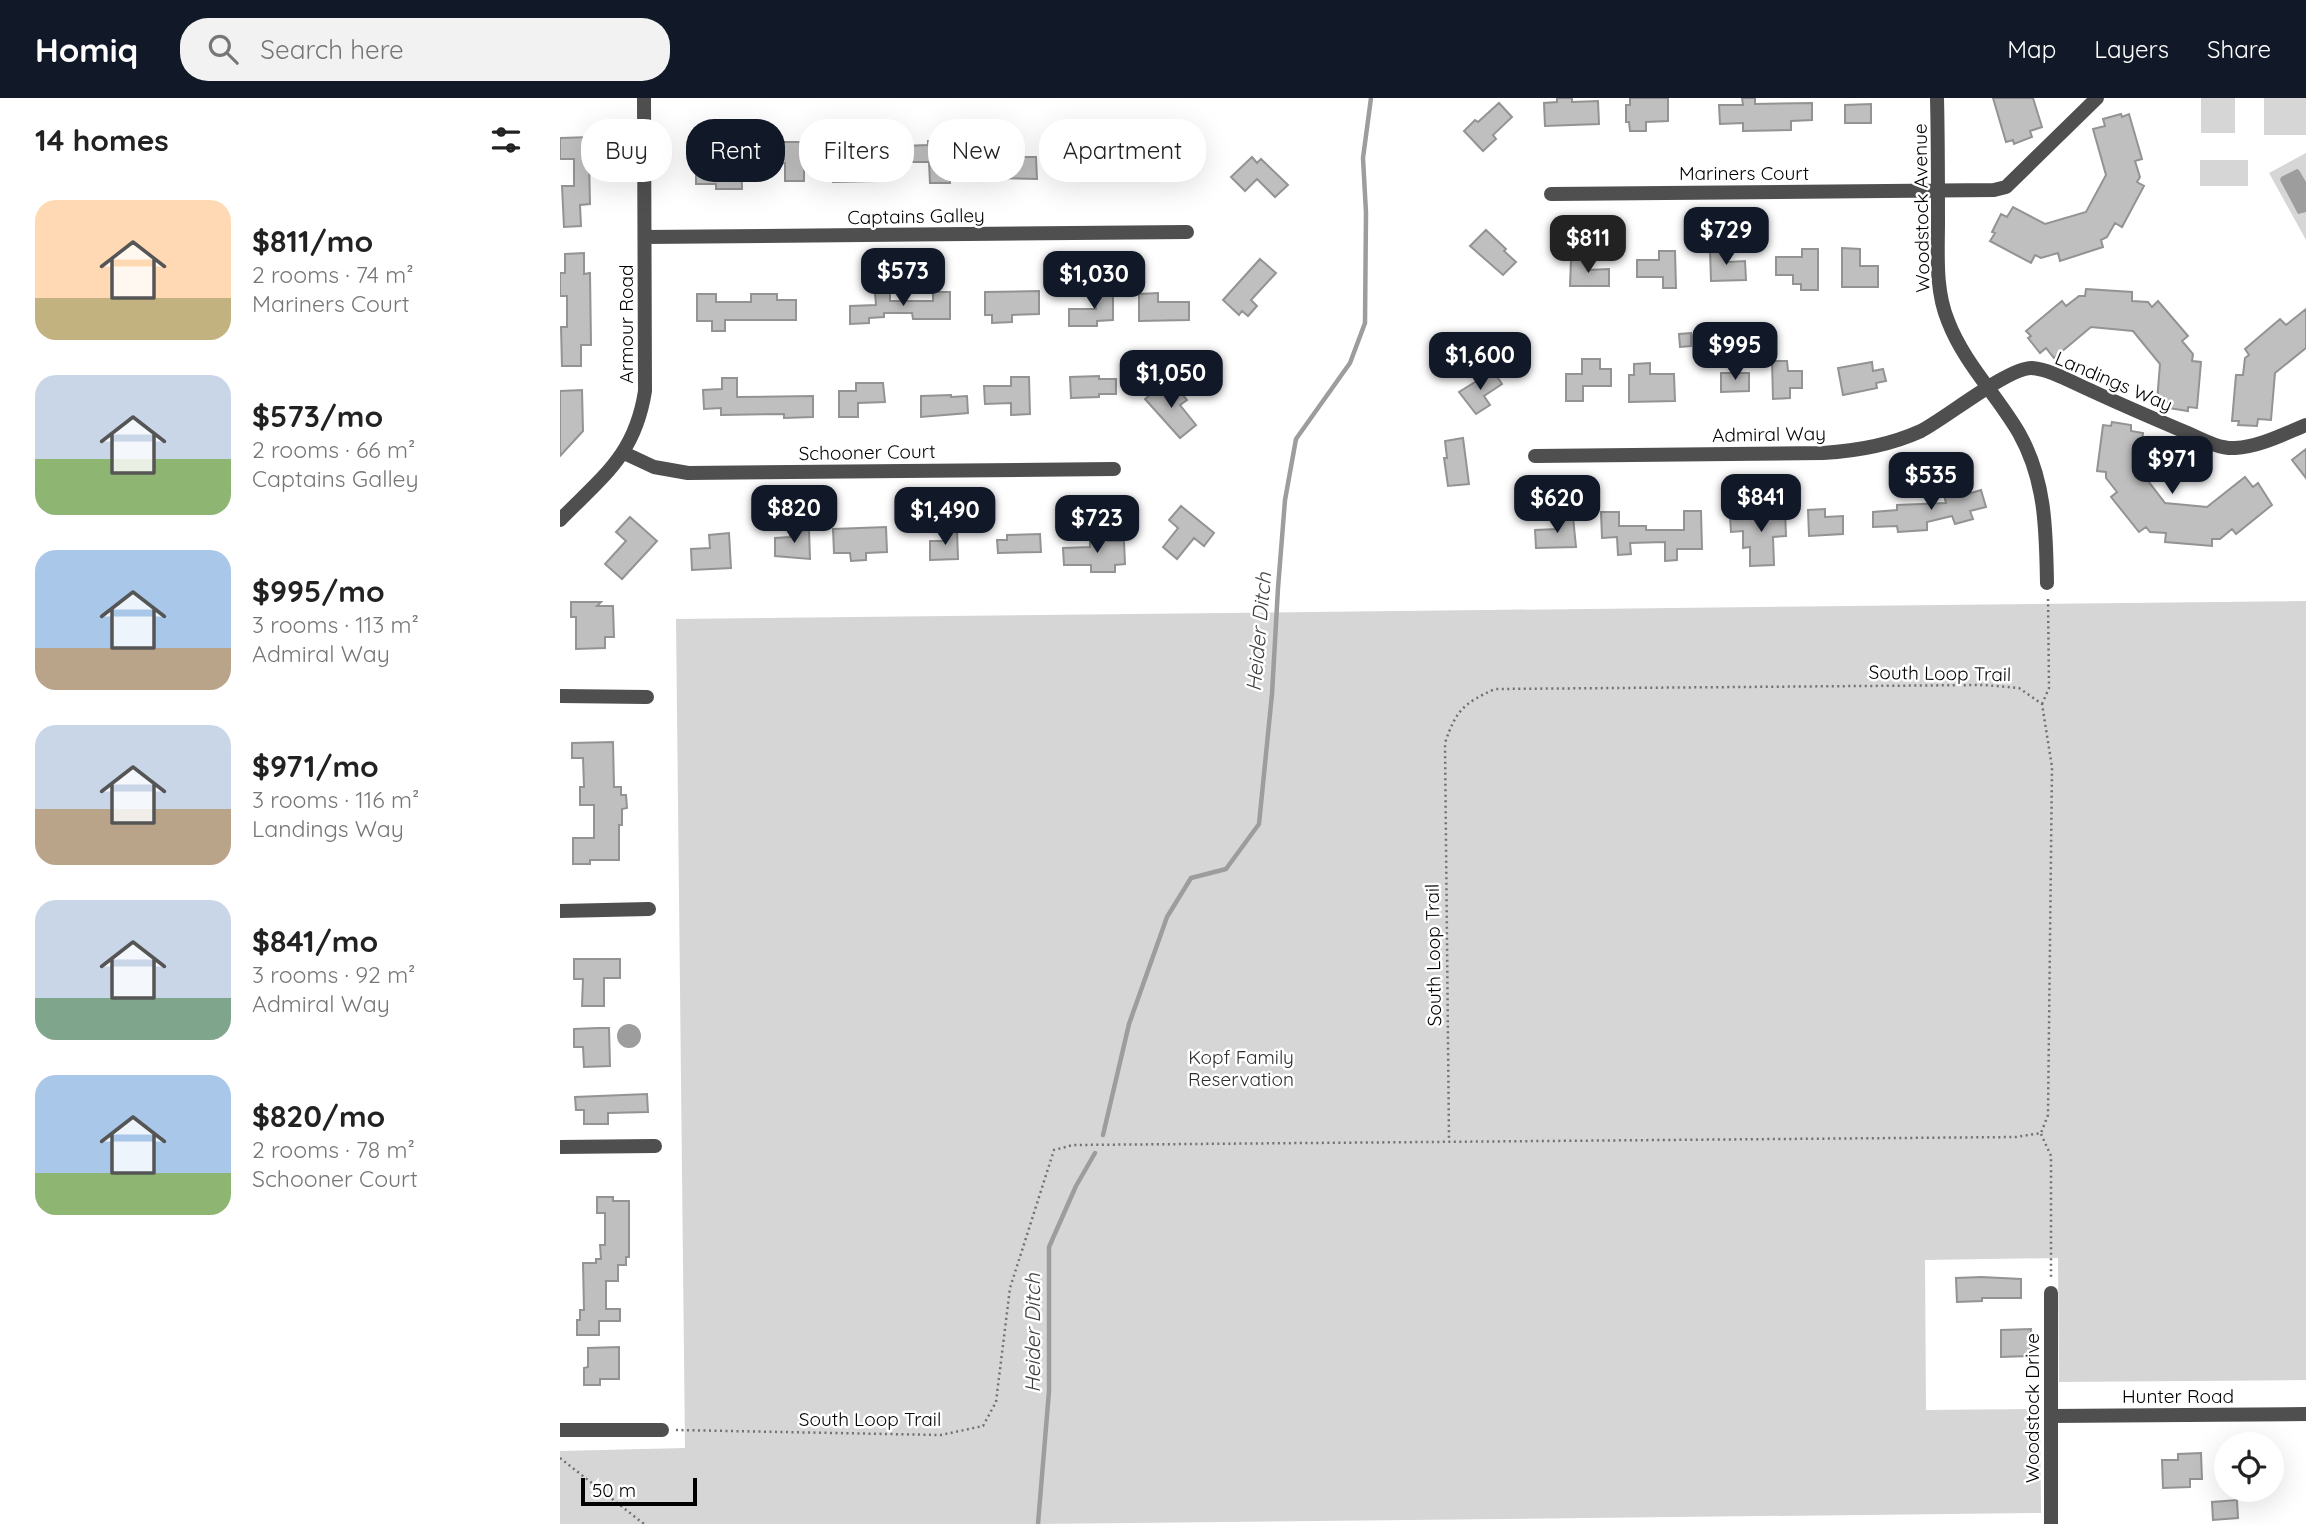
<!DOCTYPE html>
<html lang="en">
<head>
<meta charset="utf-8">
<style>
	:root { --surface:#fff; --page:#f2f2f2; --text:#222; --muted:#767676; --accent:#111827 }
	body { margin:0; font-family:Quicksand,sans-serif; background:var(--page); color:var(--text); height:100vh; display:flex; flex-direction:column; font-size:26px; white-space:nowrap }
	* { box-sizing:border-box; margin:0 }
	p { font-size:23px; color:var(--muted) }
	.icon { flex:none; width:38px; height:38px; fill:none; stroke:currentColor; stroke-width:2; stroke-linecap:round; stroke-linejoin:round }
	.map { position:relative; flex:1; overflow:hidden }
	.panel { display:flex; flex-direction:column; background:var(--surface); width:560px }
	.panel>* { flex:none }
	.hud { position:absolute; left:21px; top:21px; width:665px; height:63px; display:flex; gap:14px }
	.fabs { position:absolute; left:1654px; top:1334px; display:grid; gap:14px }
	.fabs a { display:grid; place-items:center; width:70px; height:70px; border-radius:50%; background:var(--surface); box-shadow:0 7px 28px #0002; font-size:35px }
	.scale { position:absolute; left:21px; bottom:18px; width:116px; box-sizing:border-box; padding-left:7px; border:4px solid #000; border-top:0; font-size:19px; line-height:24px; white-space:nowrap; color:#000; -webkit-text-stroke:5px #fff; paint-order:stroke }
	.price { position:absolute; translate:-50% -60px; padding:0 16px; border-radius:14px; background:var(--accent); color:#fff; font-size:23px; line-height:46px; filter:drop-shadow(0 2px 4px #0008) }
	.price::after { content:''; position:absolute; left:50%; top:42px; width:21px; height:16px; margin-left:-10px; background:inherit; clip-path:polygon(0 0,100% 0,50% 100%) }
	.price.current { background:#222; color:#fff }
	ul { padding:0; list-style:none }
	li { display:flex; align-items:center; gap:21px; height:175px; padding:0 35px }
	li span { display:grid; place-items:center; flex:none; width:196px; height:140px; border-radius:21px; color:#555 }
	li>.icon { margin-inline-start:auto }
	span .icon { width:84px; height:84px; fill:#fffc; stroke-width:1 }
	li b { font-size:30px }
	h2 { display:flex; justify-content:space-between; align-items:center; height:84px; padding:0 35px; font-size:30px }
	.chip { padding:0 24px; border-radius:28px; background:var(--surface); box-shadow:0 7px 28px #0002; font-size:24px; line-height:63px }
	.chip.current { background:var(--accent); color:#fff }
	header { display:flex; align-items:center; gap:42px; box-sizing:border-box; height:98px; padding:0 35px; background:var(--accent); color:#fff }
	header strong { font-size:33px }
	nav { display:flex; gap:38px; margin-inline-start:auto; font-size:24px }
	.search { width:490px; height:63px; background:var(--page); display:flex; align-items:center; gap:18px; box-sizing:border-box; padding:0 24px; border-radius:28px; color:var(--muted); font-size:26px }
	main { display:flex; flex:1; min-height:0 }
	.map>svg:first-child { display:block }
</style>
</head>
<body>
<header>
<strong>Homiq</strong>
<div class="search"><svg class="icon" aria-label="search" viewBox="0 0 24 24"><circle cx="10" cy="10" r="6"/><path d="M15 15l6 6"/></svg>Search here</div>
<nav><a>Map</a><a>Layers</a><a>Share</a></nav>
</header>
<main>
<section class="panel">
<h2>14 homes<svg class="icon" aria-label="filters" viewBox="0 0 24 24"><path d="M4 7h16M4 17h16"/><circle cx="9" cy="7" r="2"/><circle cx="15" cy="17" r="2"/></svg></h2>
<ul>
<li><span style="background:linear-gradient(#ffd9b3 70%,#c2b280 0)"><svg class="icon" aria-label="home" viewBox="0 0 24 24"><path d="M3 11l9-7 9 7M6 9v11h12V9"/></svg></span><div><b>$811/mo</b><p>2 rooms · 74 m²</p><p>Mariners Court</p></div></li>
<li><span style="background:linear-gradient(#c9d6e8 60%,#8fb573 0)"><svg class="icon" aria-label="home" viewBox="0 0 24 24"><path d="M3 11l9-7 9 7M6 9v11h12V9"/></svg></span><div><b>$573/mo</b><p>2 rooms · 66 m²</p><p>Captains Galley</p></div></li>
<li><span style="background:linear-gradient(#a9c7e8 70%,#b9a48a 0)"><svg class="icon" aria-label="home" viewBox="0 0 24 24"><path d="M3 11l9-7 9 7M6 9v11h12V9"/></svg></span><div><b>$995/mo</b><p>3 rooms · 113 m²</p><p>Admiral Way</p></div></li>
<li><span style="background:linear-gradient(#c9d6e8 60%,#b9a48a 0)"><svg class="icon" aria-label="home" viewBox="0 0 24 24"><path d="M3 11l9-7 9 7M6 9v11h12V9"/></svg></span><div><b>$971/mo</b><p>3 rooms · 116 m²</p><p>Landings Way</p></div></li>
<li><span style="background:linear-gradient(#c9d6e8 70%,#7fa58c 0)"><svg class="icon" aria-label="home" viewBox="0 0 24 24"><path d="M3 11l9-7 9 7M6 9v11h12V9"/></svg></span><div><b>$841/mo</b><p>3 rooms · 92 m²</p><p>Admiral Way</p></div></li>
<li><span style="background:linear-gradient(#a9c7e8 70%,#8fb573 0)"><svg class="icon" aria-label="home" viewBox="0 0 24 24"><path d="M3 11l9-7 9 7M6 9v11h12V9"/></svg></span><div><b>$820/mo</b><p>2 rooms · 78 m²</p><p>Schooner Court</p></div></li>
</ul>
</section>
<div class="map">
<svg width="1746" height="1426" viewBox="0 0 1746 1426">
	<rect width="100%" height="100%" fill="#fff"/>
	<path fill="#d6d6d6" d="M1641 0H1675V35H1641Z
		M1704 0H1746V37H1704Z
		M1746 55V142L1709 75Z
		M1640 62H1688V88H1640Z
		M1746 503V1282L1499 1284 1498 1160 1365 1162 1366 1312 1480 1311 1481 1415 477 1426H0V1353L125 1350 116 521Z"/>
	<path fill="#9d9d9d" d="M1737 71 1739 72 1746 84V114L1738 116 1720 82 1721 79Z
		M57 938a12 12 0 1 1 24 0a12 12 0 1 1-24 0Z"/>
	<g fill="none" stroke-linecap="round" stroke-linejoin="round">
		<path stroke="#9d9d9d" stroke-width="4.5" d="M543 1037 569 926 607 819 631 780 666 771 699 726 712 596 718 490 725 402 736 341 790 265 805 225 806 115 803 60 811 0
			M478 1426 489 1293V1149L516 1088 535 1055"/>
	</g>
	<path fill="#bfbfbf" stroke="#939393" stroke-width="2" d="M997 0H1012V4L1038 3 1039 26 985 28 984 5 997 4Z
		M1070 0H1108V23L1086 24V33H1070L1069 24H1066V7H1070Z
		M1182 0H1195V6L1252 5V22L1231 23V32L1183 33V25L1160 26 1159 7H1183Z
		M1433 0H1473L1482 29 1470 33 1472 39 1454 46 1453 42 1446 44Z
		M939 5 952 19 933 37 936 41 923 53 904 33 915 22 918 24Z
		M1311 6V25H1285V7Z
		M1561 16 1562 19 1569 16 1582 61 1575 63 1580 79 1577 84 1584 88 1562 129 1555 125 1547 139 1541 142 1543 149 1500 163 1498 155 1481 160 1475 157 1471 165 1430 143 1435 135 1432 134 1441 116 1447 119 1453 109 1485 126 1526 114 1546 77 1533 31 1545 28 1543 21Z
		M30 39 31 61H29L30 106 20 107 21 128 4 129 2 88H14V61H0V40Z
		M368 43H384V52H389L390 85H370L369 64H344V48L368 47Z
		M586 43 642 44 641 62 586 64Z
		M207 44H244V83H225V65L208 66Z
		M511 53H551V64H557V80H533V70H511Z
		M181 54 182 91H156V86H136V55Z
		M447 59H476L477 81 430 80V64L447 63Z
		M692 59 697 65 701 61 728 87 715 99 697 81 685 93 671 79Z
		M314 60 315 83 273 84 272 62Z
		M926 132 946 151 944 153 956 164 943 177 910 148Z
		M1282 150 1300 151V168H1318V189H1282Z
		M1242 151H1258V192H1241V186H1233V177H1216V159H1242Z
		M1150 152H1168V164L1185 163 1186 182 1151 183Z
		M1099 153H1115L1116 190H1103V179H1077V162H1099Z
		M24 155V176L30 175 31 247H21V268H2L1 229H7V198H0V175H5V156Z
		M700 161 716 175 691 202 697 208 688 218 682 213 679 217 663 202Z
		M1011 162H1027V172L1049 171V188H1010Z
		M1526 191 1572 194V203L1588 204 1592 209 1598 203 1628 238 1622 243 1633 256 1632 263 1641 264 1637 310 1628 309V313L1608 310 1609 304 1597 303 1600 266 1573 233 1531 229 1494 260 1486 250 1480 255 1468 240 1471 238 1466 233 1502 203 1506 208 1519 198H1525Z
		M536 192H553V222L537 223V228H509V211H536Z
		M479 193V216L452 217V224L432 225V217H425V194Z
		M373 194H390V221H353L352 215H324V219L309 220V225L290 226V208L316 207 315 195H330V203H373Z
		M598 195V204H629V222L579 223V196Z
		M137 196H156V204H191V196H217V202H236V222H165V233H152V223H137Z
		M1746 211V250L1715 275 1711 322 1698 321 1697 328 1678 327 1679 323H1672L1676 277H1683L1685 260 1689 257 1685 251 1720 221 1726 227Z
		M1131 235V248L1120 249 1119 236Z
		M1022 261H1040V271H1051V288H1023V303H1006V276H1022Z
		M1212 263H1227L1228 273H1242V290H1230V300L1213 301Z
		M1312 264 1313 273 1323 271 1326 283 1316 285 1317 290 1283 297 1278 270Z
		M1090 265V276H1114L1115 303 1069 304V277H1074V266Z
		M933 273 942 286 924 298 930 307 916 316 899 294Z
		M1161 275H1189V293L1161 294Z
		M539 278V281H556V296H539V299L511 300 510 279Z
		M451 279H469L470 316 451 317V305L425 306 424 288H451Z
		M162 280H177V299L253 298V319L224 320V316L161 317V310L144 311 143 292 162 291Z
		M296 285H323L325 304 298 305V319H279V293H296Z
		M603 286 612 296 618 291 627 302 620 307 636 327 620 340 585 301Z
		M22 292 23 333 0 358V293Z
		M391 297V299L407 298 408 315 361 319V298Z
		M1552 324 1571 327V333L1583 335 1579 371 1605 405 1647 409 1685 379 1693 389 1698 385 1712 407 1676 436 1672 431 1660 441H1652V448L1605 444 1606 435 1590 434 1586 429 1579 434 1551 399 1557 394 1546 380V374L1537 373 1543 327 1551 328Z
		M903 340 909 386 888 388 884 360H887L885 343Z
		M1746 351V380L1732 362Z
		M1398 389 1401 398 1421 392 1426 409 1410 413 1413 421 1395 426 1392 418 1367 424V432L1338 434 1337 428 1313 429V414L1337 412V407L1386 405 1383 393Z
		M621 408 654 435 644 448 634 440 617 461 603 449 618 430 609 422Z
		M1225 411 1226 438 1213 439 1214 467 1190 468V449L1183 450V433L1171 434 1170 418 1195 417V412Z
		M1265 411V419L1283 418V436L1249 438 1248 412Z
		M1124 413H1141L1142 451H1117V462L1105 463V444L1070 445 1071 456 1058 457 1057 439 1042 440 1041 414H1059V428H1086V432H1124Z
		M70 419 97 443 62 481 45 466 66 443 56 434Z
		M1013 419 1016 449 976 450 975 432 998 431 997 420Z
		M326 429 327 454 306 455V462L291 463 290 455H274L273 431Z
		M249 432 250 461 215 458V440L230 439V433Z
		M397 432 398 461 370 462V443H384V433Z
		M169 435 171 470 132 472 131 451 150 450 149 437Z
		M480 436 481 454 438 455 437 442H447V437Z
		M530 438H548V443H564L565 466 555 467V474H531V467H504L503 450 530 449Z
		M11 504H41L37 508H53L54 539H45V550L16 551V519H11Z
		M53 644 54 689H61V697H66L67 710 62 711V727H59V762H30V766H13V740H34V707H20V689H24L23 660H12V645Z
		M14 861H60V880H44V908H22L23 881H14Z
		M38 930H49L50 968 24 969 23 949H14V931Z
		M87 996 88 1014 48 1015V1026H24V1012H16L15 999Z
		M37 1099H53V1103H69V1159H66V1167H58V1183H46V1211H60V1223H39V1237H17V1222H20V1212H24L23 1165H36V1161H41L40 1147H45V1115H37Z
		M1421 1179 1461 1181V1200H1422V1203L1397 1204 1396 1180Z
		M1471 1231 1469 1258 1441 1259V1232Z
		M59 1249V1281H40V1287H24V1270L28 1269V1250Z
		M1641 1355 1642 1381H1630V1389L1603 1390 1602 1362H1618V1356Z
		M1677 1402 1678 1420 1653 1422 1652 1404Z"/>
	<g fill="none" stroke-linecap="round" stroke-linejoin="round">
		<path stroke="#717171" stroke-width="2.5" stroke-dasharray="2 3.5" stroke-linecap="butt" d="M1482 606 1489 590 1488 499
			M1481 1036 1491 1058V1181
			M116 1332 381 1337 423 1328 436 1304 450 1190 494 1052 513 1047 1456 1039 1481 1035 1488 1017 1492 669 1482 606 1459 590 1424 587 935 591C904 605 896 612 885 645L889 1043
			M0 1360 84 1426"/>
		<path stroke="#4f4f4f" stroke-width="14" d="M1377 0C1378 41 1378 82 1378 123 1378 156 1375 192 1388 223 1404 265 1437 297 1459 335 1486 383 1486 433 1487 485
			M991 96 1434 92 1446 89 1537 0
			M85 139 627 134
			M64 355 94 369 128 375 554 371
			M975 358 1263 355C1297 353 1330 347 1361 333 1386 320 1449 269 1472 270 1492 272 1513 285 1532 293 1564 308 1597 322 1630 336 1643 342 1660 351 1675 350 1699 349 1724 336 1746 327
			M0 422C43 378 75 357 85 293L84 0
			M0 598 87 599
			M0 813 89 811
			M0 1049 95 1048
			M1491 1195V1426
			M1491 1318 1746 1316
			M0 1332H102"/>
	</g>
	<g text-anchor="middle" stroke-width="5" stroke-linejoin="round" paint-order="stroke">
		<g font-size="19" fill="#000" stroke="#fff">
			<text x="1184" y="82">Mariners Court</text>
			<text transform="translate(1361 110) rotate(-91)" y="7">Woodstock Avenue</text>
			<text transform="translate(356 118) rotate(-1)" y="7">Captains Galley</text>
			<text transform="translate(66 226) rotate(-90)" y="7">Armour Road</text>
			<text transform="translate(1554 283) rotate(23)" y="7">Landings Way</text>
			<text transform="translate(1209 336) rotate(-1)" y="7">Admiral Way</text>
			<text transform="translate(307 354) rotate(-1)" y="7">Schooner Court</text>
			<text transform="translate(1380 575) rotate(1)" y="7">South Loop Trail</text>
			<text transform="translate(873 857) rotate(-91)" y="7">South Loop Trail</text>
			<text x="1618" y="1305">Hunter Road</text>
			<text transform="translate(1472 1310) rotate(-90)" y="7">Woodstock Drive</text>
			<text x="310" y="1328">South Loop Trail</text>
		</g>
		<g font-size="19" fill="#2d2d2d" stroke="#fff">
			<text x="681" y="966">Kopf Family<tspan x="681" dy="22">Reservation</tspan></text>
		</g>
		<g font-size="21" font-style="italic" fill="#3e3e3e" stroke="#fff">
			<text transform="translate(699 534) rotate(-85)" y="7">Heider Ditch</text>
			<text transform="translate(473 1235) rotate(-90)" y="7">Heider Ditch</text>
		</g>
	</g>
</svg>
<div class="fabs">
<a><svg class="icon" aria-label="locate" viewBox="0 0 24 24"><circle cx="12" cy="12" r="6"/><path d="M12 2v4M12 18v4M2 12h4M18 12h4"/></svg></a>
</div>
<div class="scale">50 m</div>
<b class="price" style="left:1166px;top:169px">$729</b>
<b class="price current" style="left:1028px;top:177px">$811</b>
<b class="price" style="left:343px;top:210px">$573</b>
<b class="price" style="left:534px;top:213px">$1,030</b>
<b class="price" style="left:1175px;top:284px">$995</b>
<b class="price" style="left:920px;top:294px">$1,600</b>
<b class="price" style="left:611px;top:312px">$1,050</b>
<b class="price" style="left:1612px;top:398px">$971</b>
<b class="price" style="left:1371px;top:414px">$535</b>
<b class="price" style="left:1201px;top:436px">$841</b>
<b class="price" style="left:997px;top:437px">$620</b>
<b class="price" style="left:234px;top:447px">$820</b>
<b class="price" style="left:385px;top:449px">$1,490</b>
<b class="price" style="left:537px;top:457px">$723</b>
<div class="hud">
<a class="chip">Buy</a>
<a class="chip current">Rent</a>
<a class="chip">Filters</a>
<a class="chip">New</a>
<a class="chip">Apartment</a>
</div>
</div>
</main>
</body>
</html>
